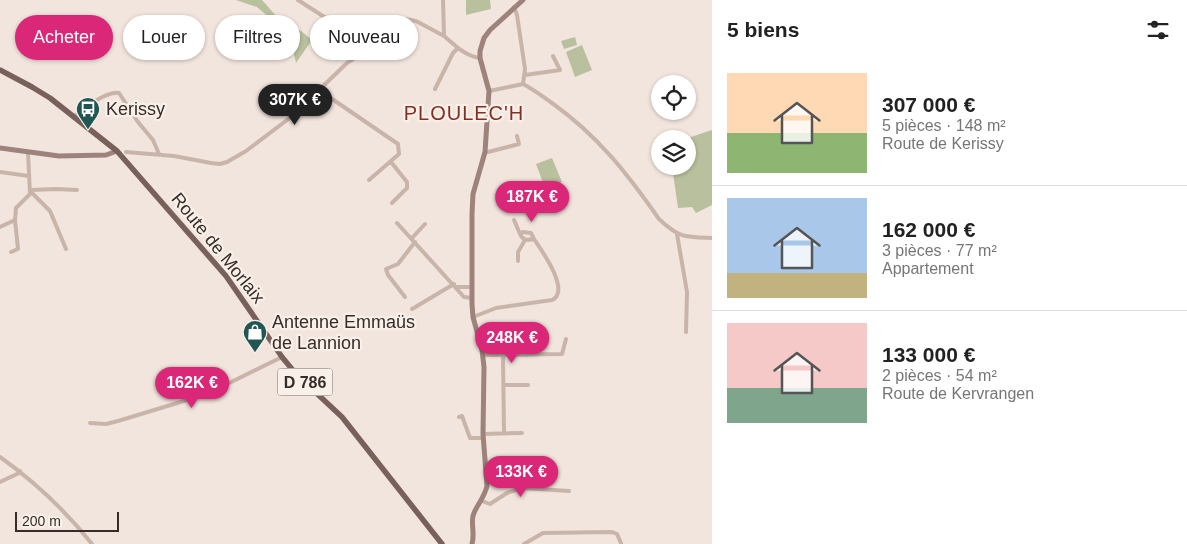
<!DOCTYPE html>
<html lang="fr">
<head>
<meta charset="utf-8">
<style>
	:root { --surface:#fff; --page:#f6f6f6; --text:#222; --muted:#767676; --line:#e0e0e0; --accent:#db2777 }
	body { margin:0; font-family:Helvetica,sans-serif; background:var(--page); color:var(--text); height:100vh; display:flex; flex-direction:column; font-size:19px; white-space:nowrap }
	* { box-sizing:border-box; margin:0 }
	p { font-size:16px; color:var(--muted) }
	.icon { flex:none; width:28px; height:28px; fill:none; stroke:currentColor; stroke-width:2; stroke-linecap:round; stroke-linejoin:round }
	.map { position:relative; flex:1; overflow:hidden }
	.panel { display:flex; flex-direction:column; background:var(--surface); width:475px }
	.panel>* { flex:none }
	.top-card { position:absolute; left:15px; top:15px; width:475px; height:45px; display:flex; gap:10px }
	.fabs { position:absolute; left:651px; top:75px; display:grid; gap:10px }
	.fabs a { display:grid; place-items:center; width:45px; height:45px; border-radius:50%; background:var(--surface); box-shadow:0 1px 4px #0004; font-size:25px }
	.scale { position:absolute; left:15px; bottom:12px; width:104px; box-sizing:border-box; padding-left:5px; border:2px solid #372c29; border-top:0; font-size:14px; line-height:18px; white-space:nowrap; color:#372c29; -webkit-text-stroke:4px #f9f0e9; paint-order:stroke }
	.price { position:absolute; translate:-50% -42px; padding:0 11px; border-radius:18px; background:var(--accent); color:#fff; font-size:16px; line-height:32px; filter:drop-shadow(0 1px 2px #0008) }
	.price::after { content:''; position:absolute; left:50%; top:30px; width:15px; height:11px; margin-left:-8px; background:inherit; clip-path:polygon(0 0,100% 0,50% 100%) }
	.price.active { background:#222; color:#fff }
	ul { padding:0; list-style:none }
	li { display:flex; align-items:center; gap:15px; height:125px; padding:0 15px }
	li+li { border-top:1px solid var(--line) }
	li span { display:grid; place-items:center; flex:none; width:140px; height:100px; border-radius:0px; color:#555 }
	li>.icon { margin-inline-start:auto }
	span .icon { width:60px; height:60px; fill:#fffc; stroke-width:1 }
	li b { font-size:21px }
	h2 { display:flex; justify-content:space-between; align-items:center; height:60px; padding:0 15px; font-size:21px }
	.tag { padding:0 18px; border-radius:22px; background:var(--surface); box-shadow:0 1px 4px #0004; font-size:18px; line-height:45px }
	.tag.active { background:var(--accent); color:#fff }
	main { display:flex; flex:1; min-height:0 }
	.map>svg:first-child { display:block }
</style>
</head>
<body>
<main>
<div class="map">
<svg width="712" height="544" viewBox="0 0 712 544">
	<rect width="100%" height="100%" fill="#f2e5dd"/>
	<path fill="#b9c09d" d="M236 0H262L277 17 301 31 312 40 296 63 291 41 278 25 257 7Z
		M466 0H490L491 9 466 15Z
		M575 37 577 45 564 49 561 41Z
		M582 45 592 70 575 77 566 52Z
		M712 130V205L696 213 692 207 678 208 672 166H688V139H685Z
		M552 158 562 182 545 188 536 164Z"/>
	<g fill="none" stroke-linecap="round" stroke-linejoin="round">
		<path stroke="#c9b4a9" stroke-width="4" d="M298 0 371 47
			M443 0 444 36C455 45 465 56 480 58
			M514 7 517 15 525 69 523 84
			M525 75 560 70 553 56
			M523 84C533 89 542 96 552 103 598 136 627 173 659 219 679 238 685 237 712 238
			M435 89 453 53 458 48
			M319 90 398 144 399 154 369 180
			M489 91 523 84
			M75 116C83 108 107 91 119 93L138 122 153 140 159 154
			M126 152 174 156 211 163 220 164 227 162 246 151 291 117 347 63 382 40 400 21 405 19 416 21 444 36
			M485 152H488L519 144 517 136
			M391 162 407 182V188L392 203
			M0 172 29 176
			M31 190 56 189 77 190
			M31 192 50 211 66 249
			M514 220 520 234
			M397 223 464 297 472 298
			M0 227 15 220 16 208 30 194 28 153
			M523 232 531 233 534 239C527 240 523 241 520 234Z
			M677 234 687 292 686 332
			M412 238 425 224
			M11 252 18 249 15 220
			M518 261V252L525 240
			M457 287H472
			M405 297 388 275 386 269 398 264 415 242
			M412 309 454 284
			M473 317 496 308 552 300C571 291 542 251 534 239
			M500 327V355
			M527 332V355
			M483 355 562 354 566 339
			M503 355 504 433
			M504 385H528
			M459 417 462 416 470 438H483
			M90 423 106 424 118 421 207 394 282 357
			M483 434 522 433
			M0 457C35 482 65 510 92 544
			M0 482 17 474 20 471
			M482 501 490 504 507 493 522 488 569 491
			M524 544 543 533 612 532 617 534 621 543"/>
		<path stroke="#9d837b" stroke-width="5" d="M0 148 59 156 106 155 117 151
			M472 544C475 534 471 525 473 516 475 507 484 499 487 486L483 434 484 367 482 350 473 317 472 304V214L473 194 485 152 489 91 480 58V51L484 38 490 30 523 0"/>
		<path stroke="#78615a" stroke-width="5.5" d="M0 70 32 87 50 98 117 151 226 276 282 357 296 374 342 417 442 544"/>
	</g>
	<defs>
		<g id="bus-pin" transform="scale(1.25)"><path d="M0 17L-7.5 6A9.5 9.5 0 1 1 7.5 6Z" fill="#205754" stroke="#f9f0e9"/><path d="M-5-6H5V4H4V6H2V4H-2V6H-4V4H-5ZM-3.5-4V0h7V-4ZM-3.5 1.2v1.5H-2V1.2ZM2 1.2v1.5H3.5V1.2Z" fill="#fff"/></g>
		<g id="shop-pin" transform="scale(1.25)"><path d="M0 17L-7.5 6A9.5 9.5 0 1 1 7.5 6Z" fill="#205754" stroke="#f9f0e9"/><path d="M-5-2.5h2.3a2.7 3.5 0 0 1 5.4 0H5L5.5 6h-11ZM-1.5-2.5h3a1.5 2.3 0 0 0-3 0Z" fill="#fff"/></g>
	</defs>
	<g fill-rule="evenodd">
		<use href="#bus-pin" x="88" y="109"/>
		<use href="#shop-pin" x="255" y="332"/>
	</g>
	<g text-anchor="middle" stroke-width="4.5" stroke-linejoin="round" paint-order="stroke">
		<rect fill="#f9f0e9" stroke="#716763" stroke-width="1" x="277.5" y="368.5" width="55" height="27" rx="4"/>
		<g font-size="16" font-weight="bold" fill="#372c29">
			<text x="305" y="388">D 786</text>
		</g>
		<g font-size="18" fill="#372c29" stroke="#f9f0e9" text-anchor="start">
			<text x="106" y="115">Kerissy</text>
			<text x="272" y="328">Antenne Emmaüs<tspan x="272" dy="21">de Lannion</tspan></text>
		</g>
		<g font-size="18" fill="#372c29" stroke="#f9f0e9">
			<text transform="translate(218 248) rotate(51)" y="6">Route de Morlaix</text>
		</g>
		<g font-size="20" letter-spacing="1" fill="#833024" stroke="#f9f0e9">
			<text x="464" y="120">PLOULEC'H</text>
		</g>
	</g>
</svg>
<div class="fabs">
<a><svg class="icon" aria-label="locate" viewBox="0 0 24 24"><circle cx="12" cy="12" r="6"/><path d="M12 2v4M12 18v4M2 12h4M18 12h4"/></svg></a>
<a><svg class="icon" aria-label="layers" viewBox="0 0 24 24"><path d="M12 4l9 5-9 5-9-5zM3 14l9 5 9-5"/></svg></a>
</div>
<div class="scale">200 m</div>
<b class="price active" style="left:295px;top:126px">307K €</b>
<b class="price" style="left:532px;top:223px">187K €</b>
<b class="price" style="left:512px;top:364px">248K €</b>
<b class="price" style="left:192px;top:409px">162K €</b>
<b class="price" style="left:521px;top:498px">133K €</b>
<div class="top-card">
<a class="tag active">Acheter</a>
<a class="tag">Louer</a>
<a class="tag">Filtres</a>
<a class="tag">Nouveau</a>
</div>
</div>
<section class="panel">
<h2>5 biens<svg class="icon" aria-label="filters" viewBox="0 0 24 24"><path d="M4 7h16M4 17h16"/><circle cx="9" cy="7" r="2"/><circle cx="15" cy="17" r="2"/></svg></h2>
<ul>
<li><span style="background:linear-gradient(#ffd9b3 60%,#8fb573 0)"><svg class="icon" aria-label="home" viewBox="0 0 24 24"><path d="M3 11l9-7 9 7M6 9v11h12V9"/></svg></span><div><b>307 000 €</b><p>5 pièces · 148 m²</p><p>Route de Kerissy</p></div></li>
<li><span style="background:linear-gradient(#a9c7e8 75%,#c2b280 0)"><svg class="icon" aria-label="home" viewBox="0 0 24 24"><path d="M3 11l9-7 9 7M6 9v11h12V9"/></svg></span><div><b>162 000 €</b><p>3 pièces · 77 m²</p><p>Appartement</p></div></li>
<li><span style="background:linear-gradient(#f6c9c9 65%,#7fa58c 0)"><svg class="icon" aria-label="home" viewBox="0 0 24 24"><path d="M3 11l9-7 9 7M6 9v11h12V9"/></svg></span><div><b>133 000 €</b><p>2 pièces · 54 m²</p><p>Route de Kervrangen</p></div></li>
</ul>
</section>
</main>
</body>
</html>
